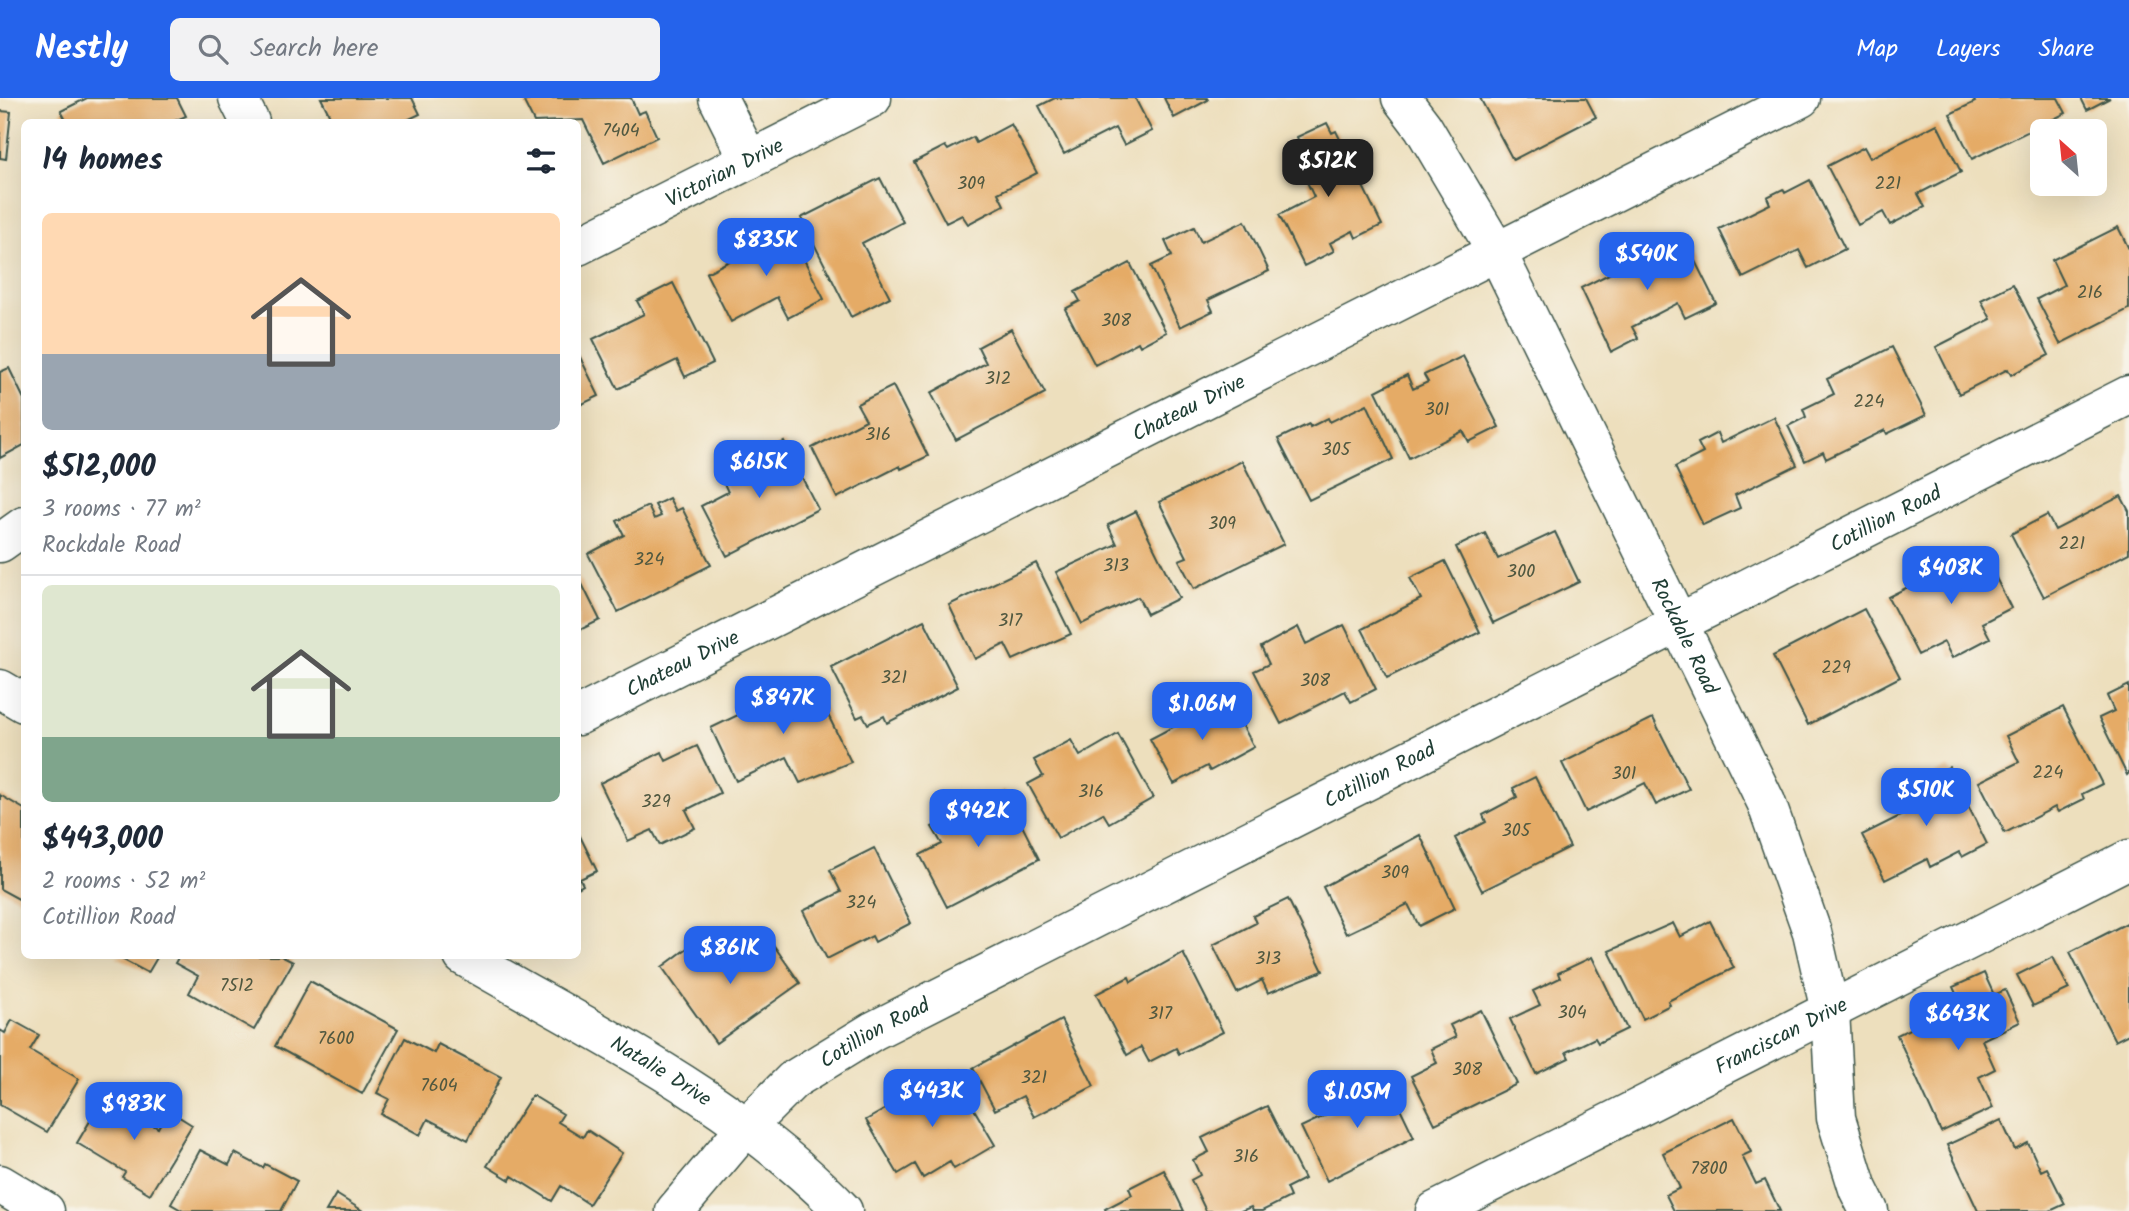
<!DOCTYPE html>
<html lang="en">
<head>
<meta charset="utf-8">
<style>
	:root { --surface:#fff; --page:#f2f2f3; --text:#1f2937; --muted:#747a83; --line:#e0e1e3; --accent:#2563eb }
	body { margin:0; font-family:Kalam,sans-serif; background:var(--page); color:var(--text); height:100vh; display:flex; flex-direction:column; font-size:26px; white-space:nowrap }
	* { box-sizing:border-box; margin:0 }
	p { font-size:23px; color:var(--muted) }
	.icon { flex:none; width:38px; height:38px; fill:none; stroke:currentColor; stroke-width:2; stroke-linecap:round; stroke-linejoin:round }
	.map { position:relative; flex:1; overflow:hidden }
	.side { position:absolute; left:21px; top:21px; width:560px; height:840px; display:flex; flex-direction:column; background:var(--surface); border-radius:10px; box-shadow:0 7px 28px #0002 }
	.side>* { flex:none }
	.needle { width:46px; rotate:333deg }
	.buttons { position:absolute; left:2030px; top:21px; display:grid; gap:14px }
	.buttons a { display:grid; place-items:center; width:77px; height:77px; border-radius:10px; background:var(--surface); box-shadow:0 7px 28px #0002; font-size:35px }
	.price { position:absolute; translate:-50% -60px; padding:0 16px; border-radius:14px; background:var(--accent); color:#fff; font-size:23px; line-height:46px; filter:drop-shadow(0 2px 4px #0008) }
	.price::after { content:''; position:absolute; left:50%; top:42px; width:21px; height:16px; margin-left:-10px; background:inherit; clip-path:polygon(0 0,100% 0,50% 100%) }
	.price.selected { background:#222; color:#fff }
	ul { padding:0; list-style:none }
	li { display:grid; align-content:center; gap:14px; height:371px; padding:0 21px }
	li+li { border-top:2px solid var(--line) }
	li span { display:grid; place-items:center; height:217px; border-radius:10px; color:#555 }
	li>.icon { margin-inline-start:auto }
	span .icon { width:126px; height:126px; fill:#fffc; stroke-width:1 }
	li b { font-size:30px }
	h2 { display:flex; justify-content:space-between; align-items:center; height:84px; padding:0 21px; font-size:30px }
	header { display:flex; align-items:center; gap:42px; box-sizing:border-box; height:98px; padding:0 35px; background:var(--accent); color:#fff }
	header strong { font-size:33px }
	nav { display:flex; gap:38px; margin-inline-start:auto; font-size:24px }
	.search { width:490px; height:63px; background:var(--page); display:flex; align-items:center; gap:18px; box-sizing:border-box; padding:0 24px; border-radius:10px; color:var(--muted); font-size:26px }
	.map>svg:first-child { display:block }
</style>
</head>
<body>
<header>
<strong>Nestly</strong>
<div class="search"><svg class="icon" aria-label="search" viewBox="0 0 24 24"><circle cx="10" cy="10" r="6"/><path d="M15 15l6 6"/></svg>Search here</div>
<nav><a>Map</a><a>Layers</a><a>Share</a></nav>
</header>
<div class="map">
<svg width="2129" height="1113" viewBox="0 0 2129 1113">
	<rect width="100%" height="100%" fill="#f7f3e8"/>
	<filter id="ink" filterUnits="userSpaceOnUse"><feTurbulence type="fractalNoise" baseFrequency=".0143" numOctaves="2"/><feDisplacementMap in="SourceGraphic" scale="14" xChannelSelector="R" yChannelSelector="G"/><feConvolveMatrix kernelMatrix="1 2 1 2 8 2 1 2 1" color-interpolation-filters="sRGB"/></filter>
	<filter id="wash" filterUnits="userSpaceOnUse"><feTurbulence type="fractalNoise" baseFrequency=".00686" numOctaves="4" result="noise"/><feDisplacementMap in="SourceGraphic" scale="28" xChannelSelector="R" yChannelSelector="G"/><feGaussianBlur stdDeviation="1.57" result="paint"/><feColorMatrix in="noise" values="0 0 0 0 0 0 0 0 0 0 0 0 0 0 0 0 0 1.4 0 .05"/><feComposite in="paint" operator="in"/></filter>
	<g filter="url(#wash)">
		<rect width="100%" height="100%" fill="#eddfbd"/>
		<g id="blocks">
			<path fill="#e5ab66" d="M87 0H177L186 18 172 24H67L61 13Z
				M321 0H412L420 16 403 24H333Z
				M532 0H631L638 16 645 13 657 39 604 65 583 22 534 24 524 4Z
				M1055 0H1135L1152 33 1124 47 1115 30 1064 56 1039 8Z
				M1164 0H1207L1208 2 1174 20Z
				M1480 0H1586L1596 19 1513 62Z
				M1973 0H2058L2066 15 1972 61 1950 16 1975 4Z
				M2081 0H2110L2087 12Z
				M0 13 11 14 6 61 0 60Z
				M1327 25 1332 35 1336 33 1382 127 1356 140 1353 133 1330 145 1334 153 1304 168 1279 117 1314 99 1307 84 1313 80 1297 39Z
				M1011 26 1037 75 998 95 1004 107 968 126 962 117 946 125 914 64 945 48 948 52 973 39 976 45Z
				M1937 26 1961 74 1918 96 1925 109 1890 127 1883 114 1858 127 1827 68 1864 49 1870 60Z
				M880 80 903 124 862 145 890 199 851 219 801 120Z
				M1810 82 1845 151 1808 170 1799 152 1743 180 1719 131 1770 106 1767 99 1783 91 1785 95Z
				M1245 123 1269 173 1208 202 1213 213 1180 229 1151 168 1172 158 1165 143 1194 129 1201 144Z
				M787 128 824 201 788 220 777 199 731 224 706 175 751 152 749 148Z
				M2118 129 2129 151V211L2060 246 2037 201 2064 187 2052 162Z
				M1683 139 1716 205 1685 220 1678 205 1632 229 1638 240 1611 254 1581 190Z
				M1130 165 1166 234 1140 248 1138 244 1095 267 1065 211 1080 203 1075 194Z
				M673 185 713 265 685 279 677 262 618 291 593 241 644 216 637 203Z
				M2013 186 2049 257 2011 277 2008 271 1959 296 1936 249 1991 221 1981 202Z
				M1011 231 1045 295 956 342 931 295 986 265 978 249Z
				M1892 249 1926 317 1887 336 1885 332 1826 361 1823 354 1805 363 1788 328 1806 319 1803 311 1834 296 1827 281Z
				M578 255 599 298 578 308Z
				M1463 258 1499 329 1469 344 1463 333 1409 360 1376 293 1407 277 1413 291 1428 284 1424 277Z
				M9 270 24 301V347L0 360V274Z
				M893 288 928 358 901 371 900 368 837 400 812 350 866 322 857 306Z
				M1367 306 1393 361 1309 402 1278 341 1309 326 1310 329 1328 320 1330 324Z
				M1774 319 1797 367 1735 397 1740 410 1703 427 1675 369 1703 355 1698 345 1717 335 1721 345Z
				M784 344 818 411 727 458 701 408 728 394 721 379Z
				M1242 363 1284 446 1194 491 1179 462 1187 459 1159 404Z
				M2121 398 2129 413V455L2044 499 2011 436 2047 417 2055 432Z
				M669 400 676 413 682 410 711 467 618 514 588 456 624 437 617 423 648 408 654 421 661 418 655 407Z
				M1136 413 1179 500 1147 516 1138 499 1082 526 1056 474 1117 446 1108 427Z
				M1555 434 1579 484 1493 525 1456 449 1485 435 1498 461Z
				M1982 452 2011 510 1982 525 1990 540 1952 560 1944 544 1918 557 1888 499Z
				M1445 463 1480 534 1387 580 1362 531 1421 501 1410 480Z
				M1036 465 1071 536 1013 562 1005 546 975 561 949 507Z
				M578 478 600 522 578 533Z
				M1864 511 1900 579 1808 627 1773 558Z
				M924 522 958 589 887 625 884 618 868 626 863 617 857 620 831 569Z
				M1344 527 1376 591 1351 604 1345 593 1281 626 1254 573 1269 566 1261 549 1298 529 1306 546Z
				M811 582 851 664 800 685 787 659 736 683 711 630Z
				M2129 587V675L2127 677 2099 620 2114 613 2107 598Z
				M1228 600 1254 649 1210 673 1207 668 1174 686 1150 641Z
				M2063 609 2102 686 2082 696 2084 701 2058 714 2055 709 2005 735 1979 684 2019 664 2006 638Z
				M1653 620 1689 691 1656 707 1645 685 1586 714 1562 665Z
				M1118 636 1153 700 1109 725 1103 715 1058 740 1028 686 1043 678 1034 662 1071 642 1080 658Z
				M697 648 720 695 686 712 695 730 660 747 652 732 628 743 600 685 662 654 666 663Z
				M1949 669 1987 746 1962 759 1959 754 1930 769 1927 761 1885 782 1862 737 1904 716 1897 702 1926 688 1923 682Z
				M1535 679 1570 749 1482 793 1455 740 1486 724 1483 717 1517 699 1513 690Z
				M1004 692 1039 761 947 809 920 757 942 746 932 729Z
				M0 697 24 711V804L0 791Z
				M578 734 597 773 580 781 583 787 578 790Z
				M1420 737 1455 810 1419 828 1408 806 1346 836 1323 789Z
				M874 750 911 825 875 844 872 838 827 861 803 813 841 794 830 772Z
				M1288 801 1323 873 1268 895 1262 882 1237 895 1213 847 1256 825 1253 818Z
				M1710 823 1734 870 1668 903 1670 907 1643 921 1609 853 1673 825 1680 839Z
				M2129 824V936L2115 943 2070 854Z
				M770 842 800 885 716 945 662 869 693 846 709 869 733 852 741 863Z
				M1183 855 1223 934 1179 956 1176 950 1149 964 1141 949 1127 957 1096 896 1129 879 1131 884Z
				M116 858H158L148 875Z
				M179 858H281L293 864 254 932 189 895 198 878 175 865Z
				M1592 859 1627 931 1598 945 1595 940 1566 954 1569 960 1536 976 1510 921 1540 907 1533 893 1560 880 1558 875Z
				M2053 859 2069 891 2033 908 2017 877Z
				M1984 875 1994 897 2005 892 2020 924 1982 942 1995 971 1979 979 1993 1010 1941 1034 1897 937 1951 911 1953 915 1963 911 1953 889Z
				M310 883 398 931 362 996 275 948Z
				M1481 912 1517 986 1435 1026 1411 978 1437 965 1431 951 1456 939 1450 927Z
				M12 922 39 937 30 952 79 981 47 1034 0 1007V932L5 935Z
				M1061 922 1094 988 1034 1019 1023 998 995 1012 973 970Z
				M405 940 434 955 438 946 501 979 468 1042 428 1021 420 1037 381 1016 389 1001 377 995Z
				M951 972 995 1047 954 1071 950 1064 923 1080 915 1066 898 1076 866 1022 900 1003 902 1005Z
				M1388 985 1414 1039 1327 1083 1301 1029 1341 1010 1334 995 1353 986 1360 1000Z
				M532 997 563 1016 558 1024 583 1039 587 1032 622 1055 589 1106 561 1088 552 1103 512 1078 510 1082 487 1068Z
				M105 998 158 1030 168 1012 192 1027 150 1096 122 1079 125 1074 77 1045Z
				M1267 1008 1304 1081 1286 1090 1290 1099 1262 1113H1253L1251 1109 1241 1113H1206L1191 1082 1200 1077 1193 1062 1209 1054 1202 1040Z
				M1734 1020 1751 1054 1742 1058 1756 1086 1765 1082 1780 1113H1674L1666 1097 1680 1090 1663 1055Z
				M2001 1022 2015 1052 2028 1045 2041 1073 2047 1070 2065 1106 2050 1113H1978L1947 1047Z
				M200 1052 229 1067 235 1055 263 1070 265 1066 297 1083 281 1113H183L171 1106Z
				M1164 1072 1184 1113H1106L1105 1111 1132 1097 1129 1090Z
				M336 1096 363 1113H326Z"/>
		</g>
	</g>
	<g filter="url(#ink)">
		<use href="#blocks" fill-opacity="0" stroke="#3e5549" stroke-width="2"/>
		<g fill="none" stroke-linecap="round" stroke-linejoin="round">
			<g stroke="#3e5549" stroke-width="41">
				<g id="street">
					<path d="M238 0 250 24"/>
					<path d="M718 0 749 62"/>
					<path id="s1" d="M1401 0 1423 29 1497 154 1766 704 1812 834 1830 913 1836 1020 1858 1091 1869 1113"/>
					<path id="s2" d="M578 148 872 0"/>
					<path d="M0 445 24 428"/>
					<path d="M0 591 24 605"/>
					<path id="s3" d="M578 618 1801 0"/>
					<path id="s4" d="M463 858C593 934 738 1003 843 1113"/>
					<path d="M0 1086 45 1113"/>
					<path id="s5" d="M675 1113 746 1029 793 982 873 933 2129 297"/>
					<path id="s6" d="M1435 1113 2129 761"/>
				</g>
			</g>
			<use href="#street" stroke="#fff" stroke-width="38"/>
		</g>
	</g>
	<g text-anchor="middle" stroke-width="7" stroke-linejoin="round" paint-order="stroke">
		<g font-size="18" fill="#505840">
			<text x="621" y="38">7404</text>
			<text x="971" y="91">309</text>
			<text x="1888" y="91">221</text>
			<text x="2090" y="200">216</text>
			<text x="1116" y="228">308</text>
			<text x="998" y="286">312</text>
			<text x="1869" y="309">224</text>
			<text x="1437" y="317">301</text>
			<text x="878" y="342">316</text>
			<text x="1336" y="357">305</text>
			<text x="1222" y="431">309</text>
			<text x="2072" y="451">221</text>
			<text x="649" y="467">324</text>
			<text x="1116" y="473">313</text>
			<text x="1521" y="479">300</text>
			<text x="1010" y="528">317</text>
			<text x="1836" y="575">229</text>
			<text x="894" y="585">321</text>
			<text x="1315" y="588">308</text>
			<text x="2048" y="680">224</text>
			<text x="1624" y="681">301</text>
			<text x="1091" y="699">316</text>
			<text x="656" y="709">329</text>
			<text x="1516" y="738">305</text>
			<text x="1395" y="780">309</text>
			<text x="861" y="810">324</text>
			<text x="1268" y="866">313</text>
			<text x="237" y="893">7512</text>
			<text x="1572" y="920">304</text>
			<text x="1160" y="921">317</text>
			<text x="336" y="946">7600</text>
			<text x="1467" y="977">308</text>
			<text x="1034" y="985">321</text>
			<text x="439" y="993">7604</text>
			<text x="1246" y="1064">316</text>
			<text x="1709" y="1076">7800</text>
		</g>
		<g font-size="21" fill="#1f3d34" stroke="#f7f3e8">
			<text dy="7" stroke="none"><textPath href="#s2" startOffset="164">Victorian Drive</textPath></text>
			<text dy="7" stroke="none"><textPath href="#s3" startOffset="684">Chateau Drive</textPath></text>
			<text dy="7" stroke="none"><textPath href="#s5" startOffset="1405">Cotillion Road</textPath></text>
			<text dy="7" stroke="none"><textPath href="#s1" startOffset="609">Rockdale Road</textPath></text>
			<text dy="7" stroke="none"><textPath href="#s3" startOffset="117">Chateau Drive</textPath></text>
			<text dy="7" stroke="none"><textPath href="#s5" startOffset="838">Cotillion Road</textPath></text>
			<text dy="7" stroke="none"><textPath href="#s5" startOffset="271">Cotillion Road</textPath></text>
			<text dy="7" stroke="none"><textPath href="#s6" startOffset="388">Franciscan Drive</textPath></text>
			<text dy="7" stroke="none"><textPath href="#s4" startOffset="229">Natalie Drive</textPath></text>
		</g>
	</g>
</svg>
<div class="buttons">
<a><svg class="needle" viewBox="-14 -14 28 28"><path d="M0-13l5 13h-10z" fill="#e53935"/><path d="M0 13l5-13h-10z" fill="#747a83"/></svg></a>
</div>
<b class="price selected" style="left:1328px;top:101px">$512K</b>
<b class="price" style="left:766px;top:180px">$835K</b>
<b class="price" style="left:1647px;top:194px">$540K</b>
<b class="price" style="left:759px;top:402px">$615K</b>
<b class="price" style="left:1951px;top:508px">$408K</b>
<b class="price" style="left:783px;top:638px">$847K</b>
<b class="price" style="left:1202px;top:644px">$1.06M</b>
<b class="price" style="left:1926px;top:730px">$510K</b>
<b class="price" style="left:978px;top:751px">$942K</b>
<b class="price" style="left:730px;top:888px">$861K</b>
<b class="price" style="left:1958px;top:954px">$643K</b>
<b class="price" style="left:932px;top:1031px">$443K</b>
<b class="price" style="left:1357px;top:1032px">$1.05M</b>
<b class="price" style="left:134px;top:1044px">$983K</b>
<section class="side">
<h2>14 homes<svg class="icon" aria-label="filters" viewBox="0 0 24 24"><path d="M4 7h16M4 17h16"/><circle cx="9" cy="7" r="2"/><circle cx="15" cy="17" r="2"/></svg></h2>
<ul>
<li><span style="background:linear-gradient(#ffd9b3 65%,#9aa5b1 0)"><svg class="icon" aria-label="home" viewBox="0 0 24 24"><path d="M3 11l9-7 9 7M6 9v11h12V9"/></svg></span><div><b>$512,000</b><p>3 rooms · 77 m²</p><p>Rockdale Road</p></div></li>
<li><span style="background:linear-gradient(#dfe7d0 70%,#7fa58c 0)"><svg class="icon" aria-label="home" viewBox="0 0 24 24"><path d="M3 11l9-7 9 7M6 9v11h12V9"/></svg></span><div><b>$443,000</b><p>2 rooms · 52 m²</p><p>Cotillion Road</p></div></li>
</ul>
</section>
</div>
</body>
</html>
